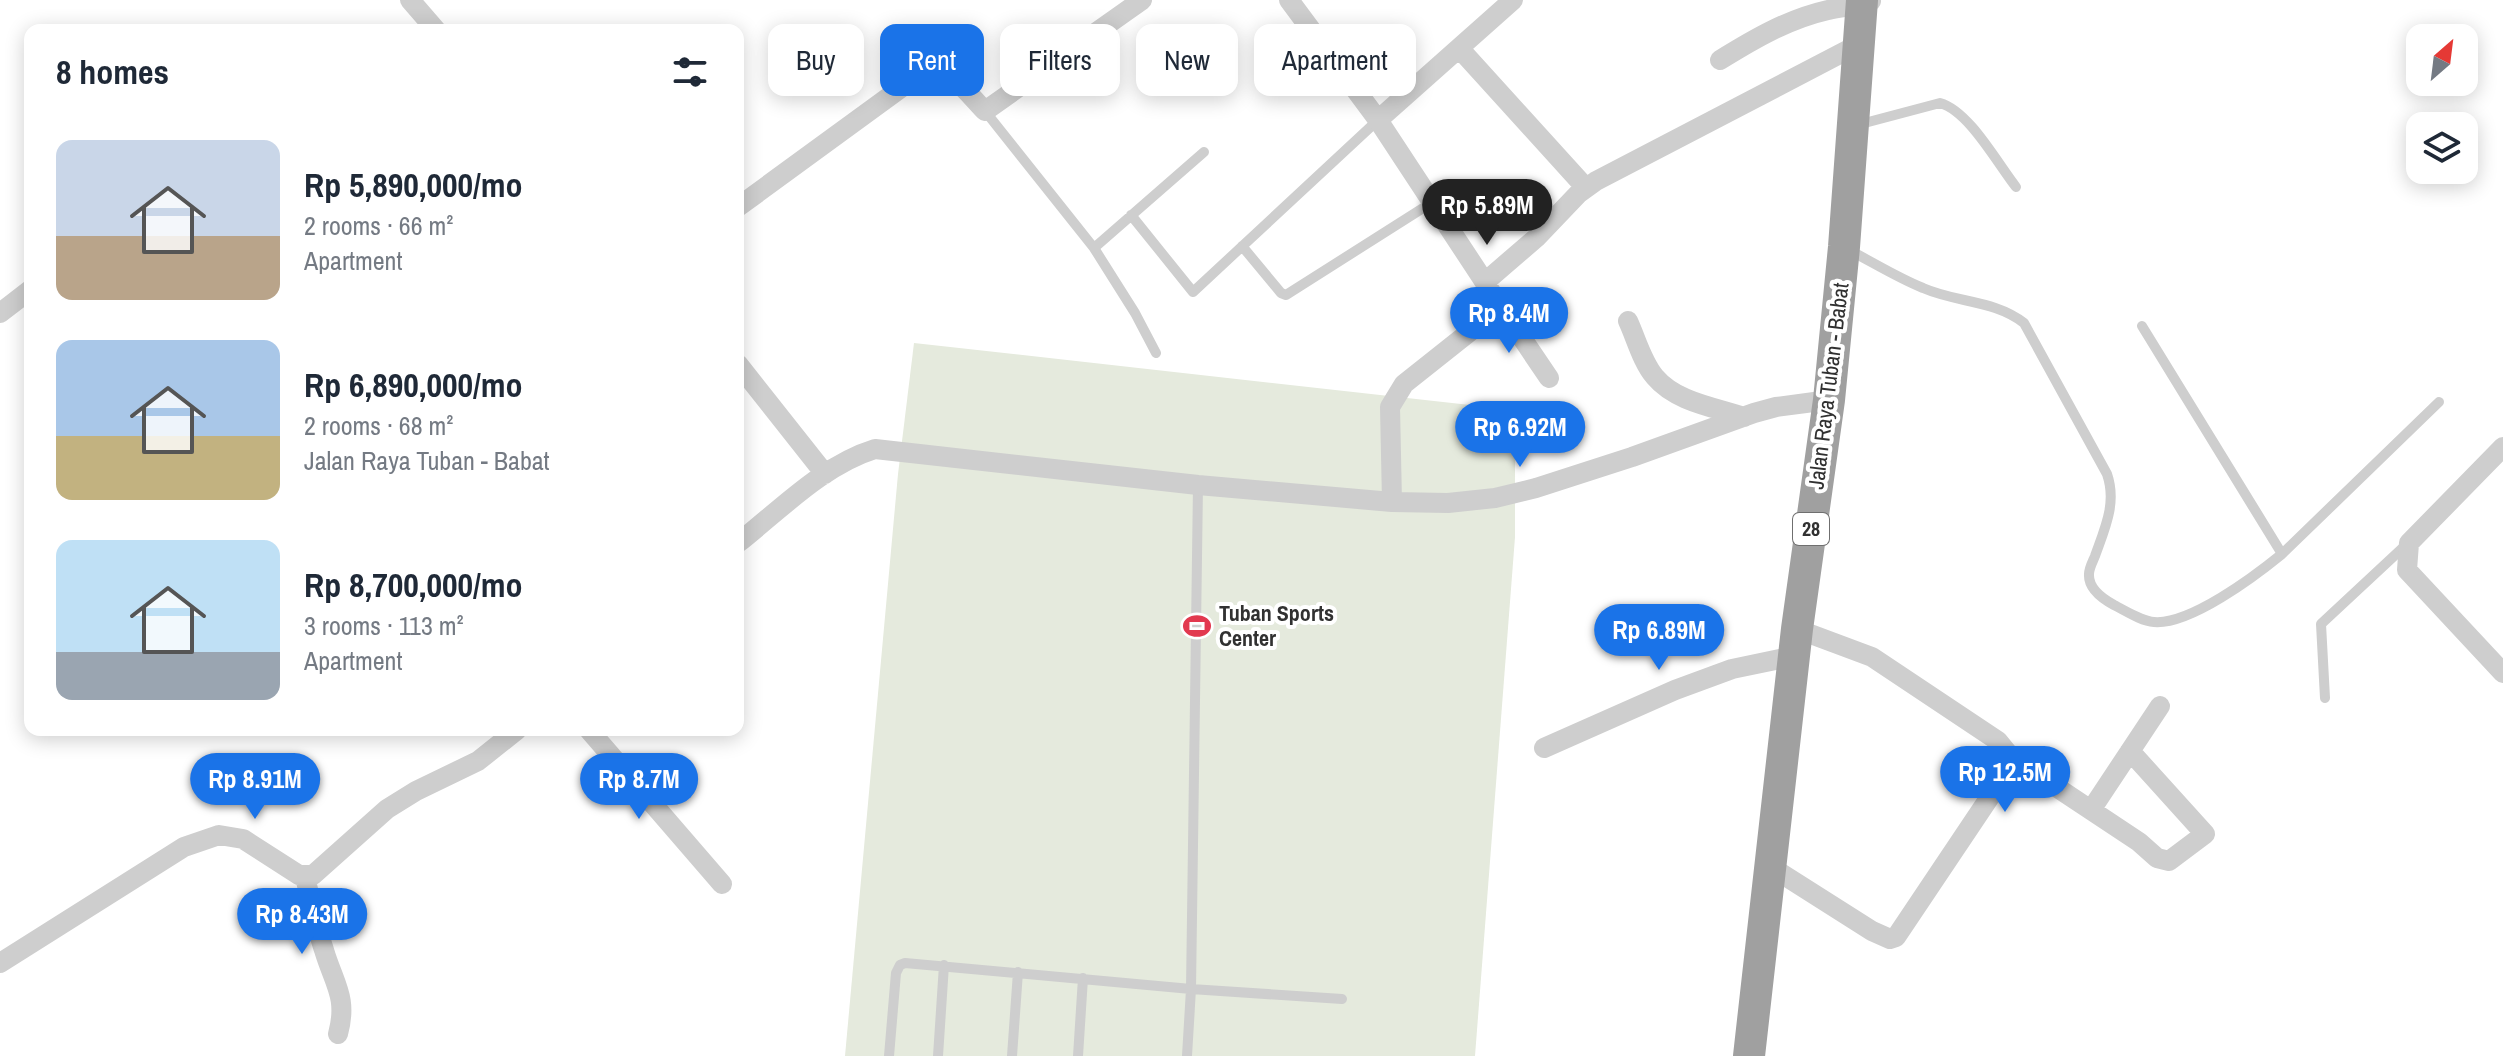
<!DOCTYPE html>
<html lang="en">
<head>
<meta charset="utf-8">
<style>
	:root { --surface:#fff; --page:#f6f6f7; --text:#1f2937; --muted:#747a83; --accent:#1a73e8 }
	body { margin:0; font-family:"Archivo Narrow",sans-serif; background:var(--page); color:var(--text); height:100vh; display:flex; flex-direction:column; font-size:30px; white-space:nowrap }
	* { box-sizing:border-box; margin:0 }
	p { font-size:26px; color:var(--muted) }
	.icon { flex:none; width:44px; height:44px; fill:none; stroke:currentColor; stroke-width:2; stroke-linecap:round; stroke-linejoin:round }
	.map { position:relative; flex:1; overflow:hidden }
	.drawer { position:absolute; left:24px; top:24px; width:720px; height:712px; display:flex; flex-direction:column; background:var(--surface); border-radius:16px; box-shadow:0 4px 20px #0003 }
	.drawer>* { flex:none }
	.hud { position:absolute; left:768px; top:24px; width:760px; height:72px; display:flex; gap:16px }
	.needle { width:52px; rotate:28deg }
	.tools { position:absolute; left:2406px; top:24px; display:grid; gap:16px }
	.tools a { display:grid; place-items:center; width:72px; height:72px; border-radius:16px; background:var(--surface); box-shadow:0 4px 20px #0003; font-size:40px }
	.price { position:absolute; translate:-50% -68px; padding:0 18px; border-radius:28px; background:var(--accent); color:#fff; font-size:26px; line-height:52px; filter:drop-shadow(0 2px 4px #0008) }
	.price::after { content:''; position:absolute; left:50%; top:48px; width:24px; height:18px; margin-left:-12px; background:inherit; clip-path:polygon(0 0,100% 0,50% 100%) }
	.price.active { background:#222; color:#fff }
	ul { padding:0; list-style:none }
	li { display:flex; align-items:center; gap:24px; height:200px; padding:0 32px }
	li span { display:grid; place-items:center; flex:none; width:224px; height:160px; border-radius:16px; color:#555 }
	li>.icon { margin-inline-start:auto }
	span .icon { width:96px; height:96px; fill:#fffc; stroke-width:1 }
	li b { font-size:34px }
	h2 { display:flex; justify-content:space-between; align-items:center; height:96px; padding:0 32px; font-size:34px }
	.tag { padding:0 28px; border-radius:16px; background:var(--surface); box-shadow:0 4px 20px #0003; font-size:28px; line-height:72px }
	.tag.active { background:var(--accent); color:#fff }
	.map>svg:first-child { display:block }
</style>
</head>
<body>
<div class="map">
<svg width="2503" height="1056" viewBox="0 0 2503 1056">
	<rect width="100%" height="100%" fill="#fff"/>
	<path fill="#e5eadd" d="M914 343 1515 410V537L1475 1056H845L898 474Z"/>
	<g fill="none" stroke-linecap="round" stroke-linejoin="round">
		<path stroke="#cecece" stroke-width="10" d="M985 111 1094 248 1135 313 1156 353
			M1857 125 1940 103C1969 111 1997 163 2016 187
			M1131 215 1193 292 1378 120
			M1242 246 1281 293 1286 295 1431 203
			M1094 248 1204 152
			M1849 250C1874 263 1898 278 1923 288 1957 303 1995 300 2024 323L2107 474C2117 503 2105 528 2095 556 2093 561 2089 568 2089 574 2088 589 2103 599 2114 605 2126 611 2141 621 2154 622 2190 625 2255 576 2282 554L2439 402
			M2142 326 2282 554
			M2325 698 2321 624 2408 543
			M889 1056 896 973 900 965 905 963 1191 989 1342 999
			M938 1056 944 965
			M1012 1056 1018 972
			M1078 1056 1083 978
			M1187 1056 1191 989 1198 485"/>
		<path stroke="#cecece" stroke-width="20" d="M410 0 436 30
			M1289 0 1378 120 1501 307 1404 384 1390 407 1392 502
			M1459 48 1586 188
			M1720 60C1754 39 1788 19 1828 10 1843 6 1857 7 1871 1
			M1378 120 1513 0
			M738 207 927 69C950 67 970 96 985 111L1142 0
			M1485 282 1536 238 1578 194 1596 181 1859 44
			M1501 307 1549 378
			M0 313 30 290
			M1628 321C1636 338 1642 362 1655 377 1676 402 1714 407 1744 417
			M738 364 825 474
			M2503 447 2409 543 2407 570 2503 673
			M738 543C780 510 823 465 875 449L1198 485 1392 502 1448 503 1495 498 1536 488 1632 457 1754 413 1776 407 1829 400
			M589 730 722 884
			M1544 748 1675 690 1732 669 1794 656
			M2011 757 2139 842 2157 858 2169 861 2205 834 2130 751
			M2091 810 2160 706
			M1771 867 1872 931 1890 939 1896 937 2010 767 2011 757 1998 741 1872 657 1797 629
			M305 877C311 901 316 926 324 950 334 984 348 997 338 1034
			M0 963 184 847 219 835 243 839 299 875H313L387 809 416 791 478 761 517 730"/>
		<path stroke="#a0a0a0" stroke-width="32" d="M1749 1056 1797 629 1829 400 1844 247 1862 0"/>
	</g>
	<defs>
		<g id="stadium-bare" transform="scale(2.16)"><path d="M0-5a6.5 5 0 1 0 0 10a6.5 5 0 1 0 0-10ZM-3.5-1.8h7v3.6h-7Z" fill="#e2394f" stroke="#fff" stroke-width="2.5" paint-order="stroke"/></g>
	</defs>
	<g fill-rule="evenodd">
		<use href="#stadium-bare" x="1197" y="626"/>
	</g>
	<g text-anchor="middle" stroke-width="8" stroke-linejoin="round" paint-order="stroke">
		<rect fill="#fff" stroke="#6f6f6f" stroke-width="2" x="1793" y="513" width="36" height="32" rx="6"/>
		<g font-size="20" font-weight="bold" fill="#313131">
			<text x="1811" y="536">28</text>
		</g>
		<g font-size="22" fill="#313131" stroke="#fff">
			<text transform="translate(1828 386) rotate(-83)" y="8">Jalan Raya Tuban - Babat</text>
		</g>
		<g font-size="22" font-weight="bold" fill="#313131" stroke="#fff" text-anchor="start">
			<text x="1219" y="621">Tuban Sports<tspan x="1219" dy="25">Center</tspan></text>
		</g>
	</g>
</svg>
<div class="tools">
<a><svg class="needle" viewBox="-14 -14 28 28"><path d="M0-13l5 13h-10z" fill="#e53935"/><path d="M0 13l5-13h-10z" fill="#747a83"/></svg></a>
<a><svg class="icon" aria-label="layers" viewBox="0 0 24 24"><path d="M12 4l9 5-9 5-9-5zM3 14l9 5 9-5"/></svg></a>
</div>
<b class="price active" style="left:1487px;top:247px">Rp 5.89M</b>
<b class="price" style="left:1509px;top:355px">Rp 8.4M</b>
<b class="price" style="left:1520px;top:469px">Rp 6.92M</b>
<b class="price" style="left:1659px;top:672px">Rp 6.89M</b>
<b class="price" style="left:2005px;top:814px">Rp 12.5M</b>
<b class="price" style="left:255px;top:821px">Rp 8.91M</b>
<b class="price" style="left:639px;top:821px">Rp 8.7M</b>
<b class="price" style="left:302px;top:956px">Rp 8.43M</b>
<div class="hud">
<a class="tag">Buy</a>
<a class="tag active">Rent</a>
<a class="tag">Filters</a>
<a class="tag">New</a>
<a class="tag">Apartment</a>
</div>
<section class="drawer">
<h2>8 homes<svg class="icon" aria-label="filters" viewBox="0 0 24 24"><path d="M4 7h16M4 17h16"/><circle cx="9" cy="7" r="2"/><circle cx="15" cy="17" r="2"/></svg></h2>
<ul>
<li><span style="background:linear-gradient(#c9d6e8 60%,#b9a48a 0)"><svg class="icon" aria-label="home" viewBox="0 0 24 24"><path d="M3 11l9-7 9 7M6 9v11h12V9"/></svg></span><div><b>Rp 5,890,000/mo</b><p>2 rooms · 66 m²</p><p>Apartment</p></div></li>
<li><span style="background:linear-gradient(#a9c7e8 60%,#c2b280 0)"><svg class="icon" aria-label="home" viewBox="0 0 24 24"><path d="M3 11l9-7 9 7M6 9v11h12V9"/></svg></span><div><b>Rp 6,890,000/mo</b><p>2 rooms · 68 m²</p><p>Jalan Raya Tuban - Babat</p></div></li>
<li><span style="background:linear-gradient(#bfe0f5 70%,#9aa5b1 0)"><svg class="icon" aria-label="home" viewBox="0 0 24 24"><path d="M3 11l9-7 9 7M6 9v11h12V9"/></svg></span><div><b>Rp 8,700,000/mo</b><p>3 rooms · 113 m²</p><p>Apartment</p></div></li>
</ul>
</section>
</div>
</body>
</html>
